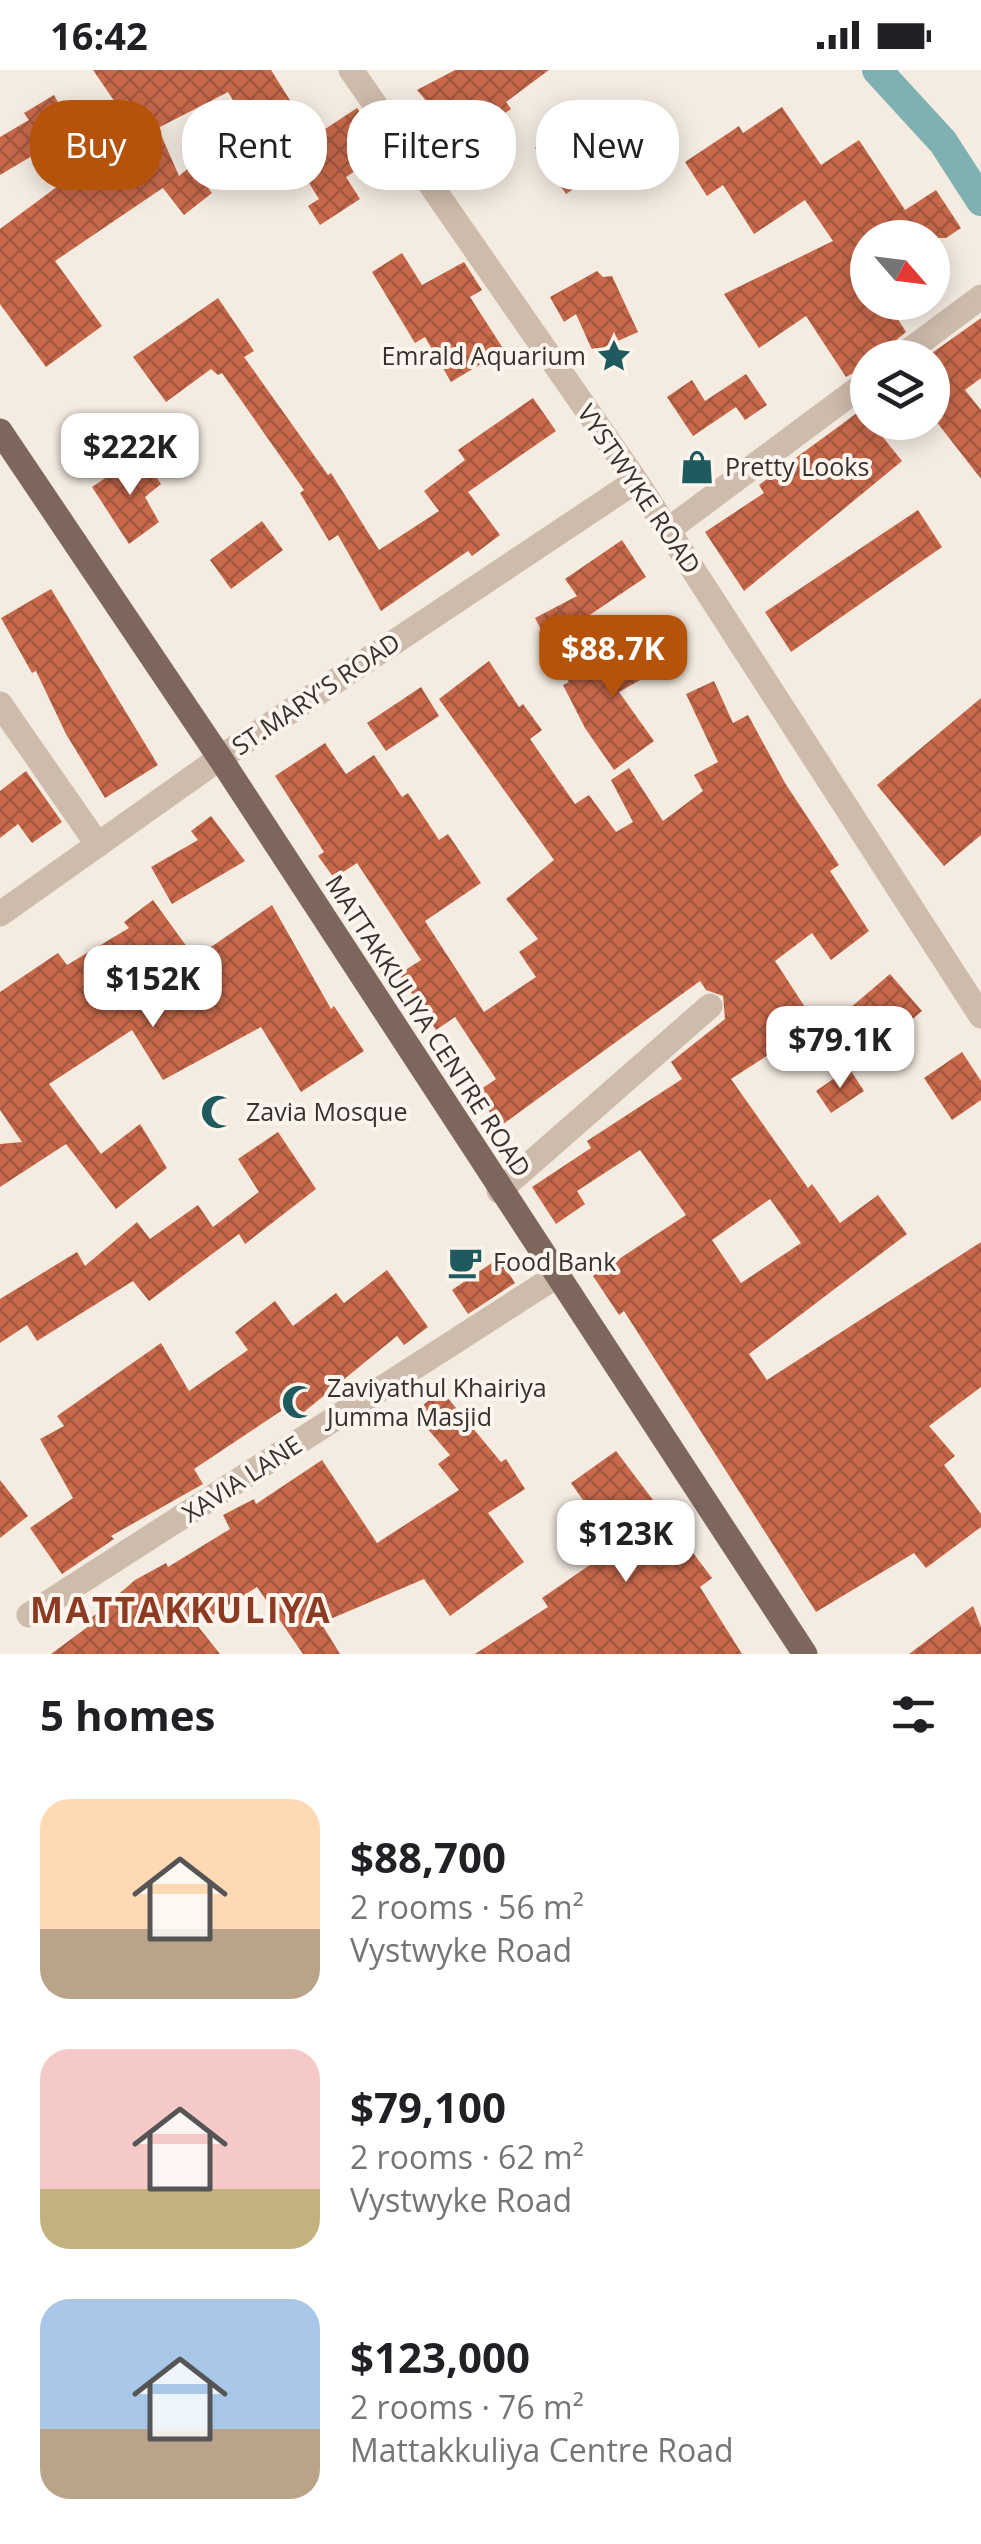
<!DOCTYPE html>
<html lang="en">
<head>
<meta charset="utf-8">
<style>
	:root { --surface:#fff; --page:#f6f6f6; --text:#202124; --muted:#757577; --accent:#b45309 }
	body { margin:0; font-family:"Open Sans",sans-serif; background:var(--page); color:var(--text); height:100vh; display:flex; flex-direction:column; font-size:38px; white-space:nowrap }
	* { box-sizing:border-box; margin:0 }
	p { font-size:32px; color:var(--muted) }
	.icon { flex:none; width:55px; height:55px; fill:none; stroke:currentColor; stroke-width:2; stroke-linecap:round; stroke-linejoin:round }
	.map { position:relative; height:1584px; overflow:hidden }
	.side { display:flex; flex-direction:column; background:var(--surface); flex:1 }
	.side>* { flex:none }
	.hud { position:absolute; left:30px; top:30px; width:922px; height:90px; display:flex; gap:20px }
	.needle { width:65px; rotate:118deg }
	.tools { position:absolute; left:850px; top:150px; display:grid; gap:20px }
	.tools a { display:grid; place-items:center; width:100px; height:100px; border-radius:50%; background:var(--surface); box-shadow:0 5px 25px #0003; font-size:50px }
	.price { position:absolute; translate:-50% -85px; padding:0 22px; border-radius:20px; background:#fff; color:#222; font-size:32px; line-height:65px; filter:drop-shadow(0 2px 5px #0008) }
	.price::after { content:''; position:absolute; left:50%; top:60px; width:30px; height:22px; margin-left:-15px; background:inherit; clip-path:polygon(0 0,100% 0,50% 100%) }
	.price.current { background:var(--accent); color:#fff }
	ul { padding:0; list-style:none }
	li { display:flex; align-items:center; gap:30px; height:250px; padding:0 40px }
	li span { display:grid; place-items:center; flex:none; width:280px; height:200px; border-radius:30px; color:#555 }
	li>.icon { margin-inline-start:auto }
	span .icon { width:120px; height:120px; fill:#fffc; stroke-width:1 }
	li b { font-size:42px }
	h2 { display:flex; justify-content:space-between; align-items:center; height:120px; padding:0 40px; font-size:42px }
	.pill { padding:0 35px; border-radius:40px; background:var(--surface); box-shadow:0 5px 25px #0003; font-size:35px; line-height:90px }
	.pill.current { background:var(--accent); color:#fff }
	.status { display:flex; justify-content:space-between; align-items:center; height:70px; padding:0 50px; background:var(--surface); direction:ltr }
	.status svg { height:28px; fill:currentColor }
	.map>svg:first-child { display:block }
</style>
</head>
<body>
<div class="status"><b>16:42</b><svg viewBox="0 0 49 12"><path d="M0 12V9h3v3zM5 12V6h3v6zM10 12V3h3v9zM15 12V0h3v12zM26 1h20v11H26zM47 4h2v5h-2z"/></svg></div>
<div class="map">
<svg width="981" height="1584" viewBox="0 0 981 1584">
	<defs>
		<pattern id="building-cross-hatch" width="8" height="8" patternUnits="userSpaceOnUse" patternTransform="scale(2.5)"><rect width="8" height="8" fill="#c8694b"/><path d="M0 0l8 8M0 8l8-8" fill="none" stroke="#a4573f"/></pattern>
	</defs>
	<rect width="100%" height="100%" fill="#f4ebe1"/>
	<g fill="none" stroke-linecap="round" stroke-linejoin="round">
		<path stroke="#7fb0b2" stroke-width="30" d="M877 0 943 72 981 131"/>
	</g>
	<path fill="url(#building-cross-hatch)" fill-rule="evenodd" d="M93 0H271L313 67 357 38 386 81 346 107 360 129 320 155 308 136 319 129 276 61 259 72 228 22 158 58 179 106 191 96 212 123 184 145 163 118 176 109 55 191 102 256 46 297 0 234V159L143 53 127 30 117 35Z
		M455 0H549L506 32 511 39 461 72 417 20Z
		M54 25 74 61 0 105V67L29 50 24 43Z
		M782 37 821 95 859 70 905 140 936 120 961 158 946 168H868V232H887L906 262 889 276 883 288H868V295L846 307 806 246 759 278 724 224 833 171 805 130 754 164 723 115 707 126 685 92 739 56 743 63Z
		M577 50 608 96 566 124 535 78Z
		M402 183 422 215 464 192 482 220 470 227 504 280 451 312 425 267 415 273 372 202Z
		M597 201 603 207 612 206 638 262 593 282 576 244 564 252 550 227Z
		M218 228 254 281 244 287 328 405 331 403 379 480 439 441 424 421 465 390 458 380 533 328 556 361 468 422 500 465 472 486 468 481 381 541 338 465 329 471 300 423 304 420 222 303 218 305 211 299 166 332 133 287Z
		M981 248V308L965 320 981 340V409L932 346V283Z
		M746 304 767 335 745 350 736 337 693 366 667 327 692 310 705 331Z
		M861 340 902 391 744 521 705 462 764 423 759 415Z
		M141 384 161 414 145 427 159 452 129 474 92 417Z
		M918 440 942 477 791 582 765 542Z
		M262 451 283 480 231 519 210 490Z
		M622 470 646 507 548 573 535 548 577 526 565 509Z
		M51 519 158 695 105 728 66 664 36 601 32 603 1 548Z
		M641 563 661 598 619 622 654 671 614 700 585 658 563 615 569 612 566 608Z
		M489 591 519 637 523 634 542 660 530 669 575 734 589 725 616 762 633 752 611 710 629 698 663 751 703 721 694 705 718 692 686 624 714 611 733 653 748 645 785 713 839 795 830 801 869 861 831 890 812 863 775 891 816 954 731 1009 808 1118 812 1114 840 1153 878 1125 907 1164 749 1284 767 1310 981 1172V1317L929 1356 955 1386 944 1395 981 1444V1457L926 1498 914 1483 816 1542 624 1241 619 1245 593 1206 686 1145 640 1080 577 1121 585 1134 556 1154 532 1117 591 1078 587 1071 682 1009 671 992 725 949 723 926 706 920 700 911 499 1057 477 1022 496 1009 455 947 436 960 399 904 421 890 357 793 334 808 318 786 324 782 275 706 325 673 346 704 374 685 402 727 408 723 439 770 448 764 481 813 425 851 484 942 536 907 519 882 538 869 506 829 554 790 439 629ZM770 1129 801 1173 741 1213 712 1170Z
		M421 617 439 646 386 681 367 653Z
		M981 628V765L944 796 877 715Z
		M26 701 62 752 32 773 18 754 0 768V721Z
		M211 746 245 791 172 834 151 797 198 770 191 761Z
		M153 830 195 888 272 835 331 939 334 936 364 981 301 1022 261 957 163 1010 132 960 49 1014 101 1084 140 1054 167 1098 116 1139 66 1074 0 1117V1074L22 1072 0 1040V922L58 883 67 895 129 858 124 852Z
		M890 904 922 941 868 987 836 950Z
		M962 982 981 1011V1030L952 1050 924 1008Z
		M849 998 864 1021 831 1043 816 1021Z
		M278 1062 316 1119 245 1174 239 1164 149 1231 133 1211 37 1271 27 1255 0 1273V1229L77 1182 85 1196 137 1152 150 1169 198 1135 213 1157 259 1122 238 1089Z
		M499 1188 515 1213 468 1244 452 1220Z
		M387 1200 428 1257 404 1275 397 1266 299 1346 290 1335 194 1399 203 1414 111 1466 114 1469 62 1504 30 1458 73 1428 40 1369 64 1356 57 1346 161 1273 189 1321 248 1280 235 1262 275 1231 293 1256 336 1223 344 1233Z
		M441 1320 501 1392 506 1389 525 1419 488 1443 524 1492 450 1546 424 1509 321 1553 340 1584H303L257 1517 197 1555 220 1584H51L93 1553 90 1549 135 1510 166 1493 168 1497 230 1459 223 1445 254 1429 256 1434 322 1390 377 1473 459 1420 438 1394 450 1385 414 1343Z
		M616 1381 712 1508 700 1517 742 1584H475L548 1537 542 1528 616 1477 571 1413Z
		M0 1410 28 1446 0 1468Z
		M973 1536 981 1557V1584H909Z"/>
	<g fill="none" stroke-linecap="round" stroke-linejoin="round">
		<path stroke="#cdbbac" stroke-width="25" d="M351 0 636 411 981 946
			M899 288 981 227
			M668 460 868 311
			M0 634 98 775
			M0 844 220 688 636 411
			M499 1121 710 936
			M29 1545 555 1207"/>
		<path stroke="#7d675c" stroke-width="25" d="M0 361 220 688 805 1584"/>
	</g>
	<defs>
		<g id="sight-bare" transform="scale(2.7)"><path d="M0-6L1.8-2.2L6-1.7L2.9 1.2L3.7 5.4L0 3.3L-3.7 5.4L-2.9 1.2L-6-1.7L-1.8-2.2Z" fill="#1f5a5e" stroke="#fbf5ee" stroke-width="2.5" paint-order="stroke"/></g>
		<g id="shop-bare" transform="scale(2.7)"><path d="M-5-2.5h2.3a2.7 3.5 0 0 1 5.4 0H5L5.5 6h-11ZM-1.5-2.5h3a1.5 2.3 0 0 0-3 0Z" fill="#1f5a5e" stroke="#fbf5ee" stroke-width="2.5" paint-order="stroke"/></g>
		<g id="mosque-bare" transform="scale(2.7)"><path d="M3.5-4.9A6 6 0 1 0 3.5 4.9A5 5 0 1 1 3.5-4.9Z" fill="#1f5a5e" stroke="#fbf5ee" stroke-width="2.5" paint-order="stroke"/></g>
		<g id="cafe-bare" transform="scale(2.7)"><path d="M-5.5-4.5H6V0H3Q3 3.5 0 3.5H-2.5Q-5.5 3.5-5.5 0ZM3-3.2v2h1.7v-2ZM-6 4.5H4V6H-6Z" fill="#1f5a5e" stroke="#fbf5ee" stroke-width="2.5" paint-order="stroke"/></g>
	</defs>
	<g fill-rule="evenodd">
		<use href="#sight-bare" x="614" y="286"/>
		<use href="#shop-bare" x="697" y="397"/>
		<use href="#mosque-bare" x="218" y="1042"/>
		<use href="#cafe-bare" x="465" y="1192"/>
		<use href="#mosque-bare" x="299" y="1332"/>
	</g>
	<g text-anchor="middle" stroke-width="8" stroke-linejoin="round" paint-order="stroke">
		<g font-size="25" fill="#3b302b" stroke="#fbf5ee" text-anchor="start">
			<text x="586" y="295" text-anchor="end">Emrald Aquarium</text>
			<text x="725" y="406">Pretty Looks</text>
			<text x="246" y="1051">Zavia Mosque</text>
			<text x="493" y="1201">Food Bank</text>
			<text x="327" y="1327">Zaviyathul Khairiya<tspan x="327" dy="29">Jumma Masjid</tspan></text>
		</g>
		<g font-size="25" fill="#3b302b" stroke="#fbf5ee">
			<text transform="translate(639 419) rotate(56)" y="9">VYSTWYKE ROAD</text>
			<text transform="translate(316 624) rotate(-34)" y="9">ST.MARY'S ROAD</text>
			<text transform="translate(428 956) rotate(57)" y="9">MATTAKKULIYA CENTRE ROAD</text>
			<text transform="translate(242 1409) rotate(-33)" y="9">XAVIA LANE</text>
		</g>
		<g font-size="35" font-weight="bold" letter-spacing="2.5" fill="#8c3b22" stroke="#fbf5ee">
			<text x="181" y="1553">MATTAKKULIYA</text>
		</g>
	</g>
</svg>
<div class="tools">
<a><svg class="needle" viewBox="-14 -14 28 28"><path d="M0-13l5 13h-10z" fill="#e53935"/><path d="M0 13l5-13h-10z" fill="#757577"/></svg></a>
<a><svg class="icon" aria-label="layers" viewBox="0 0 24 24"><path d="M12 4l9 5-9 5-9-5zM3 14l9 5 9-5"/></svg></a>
</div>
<b class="price" style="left:130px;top:428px">$222K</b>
<b class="price current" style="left:613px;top:630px">$88.7K</b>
<b class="price" style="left:153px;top:960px">$152K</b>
<b class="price" style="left:840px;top:1021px">$79.1K</b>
<b class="price" style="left:626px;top:1515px">$123K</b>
<div class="hud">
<a class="pill current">Buy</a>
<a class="pill">Rent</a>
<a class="pill">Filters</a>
<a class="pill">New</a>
</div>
</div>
<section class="side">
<h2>5 homes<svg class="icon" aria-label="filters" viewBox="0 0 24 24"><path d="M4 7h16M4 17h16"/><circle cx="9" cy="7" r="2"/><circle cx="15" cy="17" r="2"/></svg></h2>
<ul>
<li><span style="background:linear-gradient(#ffd9b3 65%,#b9a48a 0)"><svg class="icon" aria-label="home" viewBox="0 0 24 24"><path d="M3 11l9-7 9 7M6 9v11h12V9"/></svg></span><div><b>$88,700</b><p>2 rooms · 56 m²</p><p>Vystwyke Road</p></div></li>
<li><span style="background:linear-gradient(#f6c9c9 70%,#c2b280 0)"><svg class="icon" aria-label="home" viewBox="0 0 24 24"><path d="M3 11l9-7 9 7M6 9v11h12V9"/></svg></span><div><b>$79,100</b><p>2 rooms · 62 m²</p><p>Vystwyke Road</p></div></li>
<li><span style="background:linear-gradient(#a9c7e8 65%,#b9a48a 0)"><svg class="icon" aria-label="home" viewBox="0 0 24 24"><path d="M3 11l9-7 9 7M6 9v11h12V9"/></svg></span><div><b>$123,000</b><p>2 rooms · 76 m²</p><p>Mattakkuliya Centre Road</p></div></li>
</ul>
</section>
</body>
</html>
